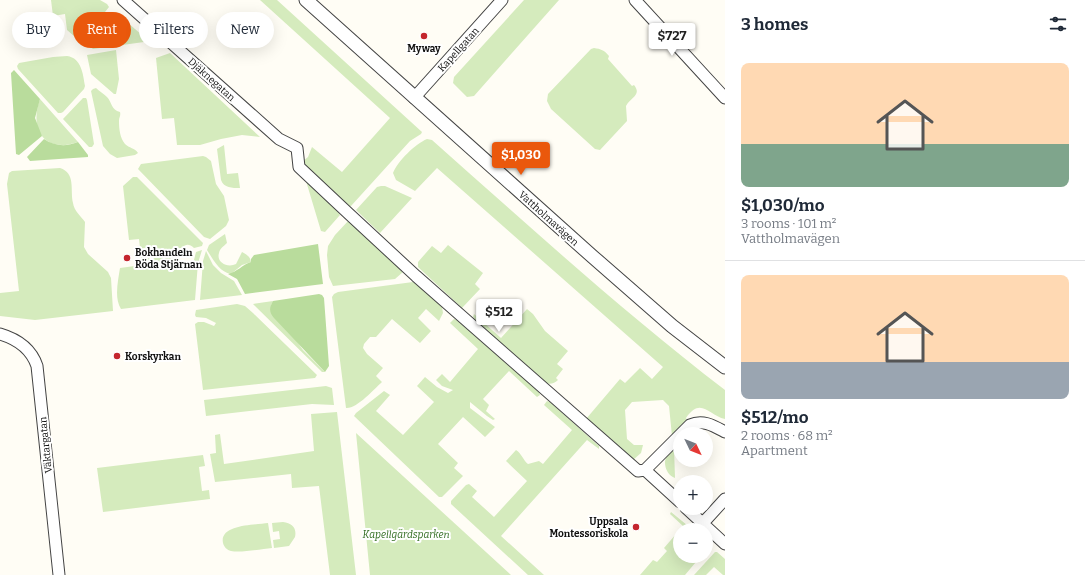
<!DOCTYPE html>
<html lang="en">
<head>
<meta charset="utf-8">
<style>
	:root { --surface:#fff; --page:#f2f2f3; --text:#1f2937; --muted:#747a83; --line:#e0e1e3; --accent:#ea580c }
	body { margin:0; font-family:Bitter,serif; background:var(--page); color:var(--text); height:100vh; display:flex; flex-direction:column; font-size:15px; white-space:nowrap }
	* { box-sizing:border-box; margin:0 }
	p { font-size:13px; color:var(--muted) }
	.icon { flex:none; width:22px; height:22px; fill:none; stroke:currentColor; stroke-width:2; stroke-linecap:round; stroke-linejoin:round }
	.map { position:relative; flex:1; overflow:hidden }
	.side { display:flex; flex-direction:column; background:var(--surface); width:360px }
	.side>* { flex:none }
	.guide { position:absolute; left:12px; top:12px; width:380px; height:36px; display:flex; gap:8px }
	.needle { width:26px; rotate:133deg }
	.tools { position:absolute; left:673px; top:427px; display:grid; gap:8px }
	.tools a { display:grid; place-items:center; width:40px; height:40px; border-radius:50%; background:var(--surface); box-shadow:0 4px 16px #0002; font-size:20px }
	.price { position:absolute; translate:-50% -34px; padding:0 9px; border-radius:4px; background:#fff; color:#222; font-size:13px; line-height:26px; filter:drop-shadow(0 1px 2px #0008) }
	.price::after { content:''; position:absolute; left:50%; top:24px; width:12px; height:9px; margin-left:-6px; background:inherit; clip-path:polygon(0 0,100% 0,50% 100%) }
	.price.current { background:var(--accent); color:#fff }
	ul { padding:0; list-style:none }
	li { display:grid; align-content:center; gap:8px; height:212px; padding:0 16px }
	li+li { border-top:1px solid var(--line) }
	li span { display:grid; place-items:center; height:124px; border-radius:8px; color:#555 }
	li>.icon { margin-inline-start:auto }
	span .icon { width:72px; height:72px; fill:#fffc; stroke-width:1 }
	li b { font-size:17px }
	h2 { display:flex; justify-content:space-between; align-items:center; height:48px; padding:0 16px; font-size:17px }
	.pill { padding:0 14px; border-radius:18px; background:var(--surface); box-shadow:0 4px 16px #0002; font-size:14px; line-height:36px }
	.pill.current { background:var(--accent); color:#fff }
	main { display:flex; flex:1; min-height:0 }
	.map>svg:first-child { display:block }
</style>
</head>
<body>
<main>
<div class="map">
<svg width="725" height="575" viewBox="0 0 725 575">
	<rect width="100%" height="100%" fill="#fffdf5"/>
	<path fill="#d5ebbd" d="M51 0H100L107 4 109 7 81 42 67 30 65 14 53 16Z
		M260 0H277L422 132 421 134 410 141 351 206H349L305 166 302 162 308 157 312 147 342 172 390 118Z
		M524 0H559L474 96 467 97 453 83 454 77Z
		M115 12 142 35 145 39 144 42 93 49 90 47 89 44 112 13Z
		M594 48C601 49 604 50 609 56L608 59 632 86 634 85C642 95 631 97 626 106L627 121 600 150 595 149 551 109 547 101 548 94 591 49Z
		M116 50 119 79 116 94H114L91 74 87 55Z
		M170 53 260 137 242 135 221 139 200 145H177L174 118 162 119 156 58Z
		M67 56C82 58 83 75 85 86L84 89 63 112 61 113H58L18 69 17 66 19 63 53 57Z
		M96 88C99 91 104 94 107 97 112 102 111 110 120 112 121 116 119 117 119 121 119 129 120 138 125 144 129 148 135 148 138 153L135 155 117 158 110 154 103 146 91 91 93 89Z
		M83 98H86L87 100 94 144 92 147H89L63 119Z
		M40 99 78 142C44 154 29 129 40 99Z
		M427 139 432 140C528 225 623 312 725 390V419C709 416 701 396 686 418L687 421 672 436 669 406 663 400 632 402 625 410 627 439 634 445H643L641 453 633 460 586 419 620 379 625 383 640 368 652 379 663 367 437 168 415 191 396 180 393 173C398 161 415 144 427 139Z
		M224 145 227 174 238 173 240 188C232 188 224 188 221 180L217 149Z
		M203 156 206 157 211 161 216 184 224 196 229 220 226 226 210 239 204 237 138 169 141 164Z
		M60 168C76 173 70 190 73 203 74 211 81 216 85 222L84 247 88 254 108 272 111 278 113 311 35 320 0 316V293L19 291 7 184 9 173 12 171Z
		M133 177H137L203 243 202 246 194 248C187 241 182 246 178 254 179 261 182 264 189 264L194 260 196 252 202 250 198 263 195 300 121 309C114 298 118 281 120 268L142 265 139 239 129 240 123 186Z
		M306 181 336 210 340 215 325 232 321 231Z
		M381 186H385L412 198 380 233 356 210 377 187Z
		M349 220 403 270V272L395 279 333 286 329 277 327 255 328 246 335 235Z
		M225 234 227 243C224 246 220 248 219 253 216 263 228 268 236 264L242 252C247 255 250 256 251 262L242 265 231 274C219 272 213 259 207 250L209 245Z
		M448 245 483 273 475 284 480 289 462 308 418 267V262L432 246 441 253Z
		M206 251 213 265 221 273 234 281 242 295 200 300 203 261Z
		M413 282 418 285 442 307 443 313 439 321 426 309 418 318 431 331 420 343 392 319 376 337H370L364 344 363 348 367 354 383 368 376 376 382 382C374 389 357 409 346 408L332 297 334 294 338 292Z
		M273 301 271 305 303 350 325 372H322L253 304Z
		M237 304 245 306 253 313 317 375 315 378 203 390 195 324 198 322H204L214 326 216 323 206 318 196 317 195 315 196 310Z
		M527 309 533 314 545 331 568 351 557 364 563 369 556 378 558 380C555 383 550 385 546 383L477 322 473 317 474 314 501 338Z
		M454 319 457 320 539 392 540 395 537 397 509 371 483 399 489 405 486 411 495 419 493 420 487 416 470 402V408L495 427 485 437 463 417 438 444 458 463 454 468 463 476 442 497H439L354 416 356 413 384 391 390 395 376 411 403 435 434 402 417 386 425 377 437 387 448 393 453 390 442 386 436 380 442 374 450 382 478 349 450 323Z
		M326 386 332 388 334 405 312 404 206 416 204 400Z
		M547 401 550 402 599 446V449L587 440 501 536 544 575H528L451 504V501L466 485 469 484 477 491 472 497 494 517 527 481 506 461 516 450C522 454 523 460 528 464L539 461 543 464 572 430 544 405Z
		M337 412 356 575H330L319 486 292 488 291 474 215 482 210 454 216 453 215 435 220 434 224 464 314 451 311 414Z
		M356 433 511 575H370Z
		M674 448 675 478C667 476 662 463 667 456 668 453 671 451 674 448Z
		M203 455 205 466 199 467 202 491 209 490 210 499 103 512 97 468Z
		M671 512 693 530H680V556H701L685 575H640L653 560 657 562 667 551 664 548 683 526 670 514Z
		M283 522C292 523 297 528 295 537L289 546 274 548 273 540 280 539 279 531 273 532 272 523Z
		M268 523 272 548C261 549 241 553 231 551 227 550 224 547 223 543 219 524 256 525 268 523Z
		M715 552H717L725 559V575H723L714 567 706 575H694Z"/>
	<path fill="#b9dc9c" d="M14 70 40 99 35 118 42 136 19 155 16 154 11 73Z
		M44 139C54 146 66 147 78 142L88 155V157L30 161 27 157Z
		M318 244 323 284 245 294 237 279 228 274C237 272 242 265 251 262V259L254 255Z
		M319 294 322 295 324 298 329 366 325 372 274 318C269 312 269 308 273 301Z"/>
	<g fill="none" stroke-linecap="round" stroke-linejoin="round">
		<g stroke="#444" stroke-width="13">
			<path id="minor" d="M123 0 279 139 297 148 299 167 348 213 416 276 638 471 645 470 690 425C703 419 714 426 725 432
				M635 0 725 98
				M414 98 502 0
				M0 334C17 339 31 348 37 366L59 575
				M645 470 680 502
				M686 508 725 544
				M703 523 725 499"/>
		</g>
		<g stroke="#444" stroke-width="15">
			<path id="tertiary" d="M306 0 593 257 672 326 725 367"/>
		</g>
		<use href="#minor" stroke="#fff" stroke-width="11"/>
		<use href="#tertiary" stroke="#fff" stroke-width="13"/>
	</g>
	<g fill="#c4262e" stroke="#fff" stroke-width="1.5">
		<circle cx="424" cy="36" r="4"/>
		<circle cx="127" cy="258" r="4"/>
		<circle cx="117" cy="356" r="4"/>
		<circle cx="636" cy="527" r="4"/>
	</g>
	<g text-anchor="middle" stroke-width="4" stroke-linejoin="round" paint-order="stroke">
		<g font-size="10" font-weight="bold" fill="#111" stroke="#fff" text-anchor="start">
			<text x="424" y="52" text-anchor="middle">Myway</text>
			<text x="135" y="256">Bokhandeln<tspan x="135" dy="12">Röda Stjärnan</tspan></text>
			<text x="125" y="360">Korskyrkan</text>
			<text x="628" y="525" text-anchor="end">Uppsala<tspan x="628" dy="12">Montessoriskola</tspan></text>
		</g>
		<g font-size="10" fill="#111" stroke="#fff">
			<text transform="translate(458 49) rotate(-48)" y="4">Kapellgatan</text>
			<text transform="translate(212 79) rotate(42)" y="4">Djäknegatan</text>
			<text transform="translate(549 218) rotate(42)" y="4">Vattholmavägen</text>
			<text transform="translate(45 445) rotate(-96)" y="4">Väktargatan</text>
		</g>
		<g font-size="10" font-style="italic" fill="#2f6b1f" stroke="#fff">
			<text x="406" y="538">Kapellgärdsparken</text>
		</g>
	</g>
</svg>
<div class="tools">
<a><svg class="needle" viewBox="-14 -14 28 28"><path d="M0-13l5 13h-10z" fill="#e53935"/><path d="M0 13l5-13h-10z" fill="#747a83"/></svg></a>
<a>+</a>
<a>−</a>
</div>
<b class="price" style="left:672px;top:57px">$727</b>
<b class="price current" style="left:521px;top:176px">$1,030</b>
<b class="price" style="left:499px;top:333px">$512</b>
<div class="guide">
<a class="pill">Buy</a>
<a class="pill current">Rent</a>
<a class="pill">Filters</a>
<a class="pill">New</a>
</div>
</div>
<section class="side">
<h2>3 homes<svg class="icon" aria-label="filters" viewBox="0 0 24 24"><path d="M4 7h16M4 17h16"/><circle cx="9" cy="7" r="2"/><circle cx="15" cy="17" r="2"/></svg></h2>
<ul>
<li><span style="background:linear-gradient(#ffd9b3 65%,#7fa58c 0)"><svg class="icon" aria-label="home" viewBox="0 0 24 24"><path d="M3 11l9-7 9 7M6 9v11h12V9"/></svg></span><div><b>$1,030/mo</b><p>3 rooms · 101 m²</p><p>Vattholmavägen</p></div></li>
<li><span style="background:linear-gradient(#ffd9b3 70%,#9aa5b1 0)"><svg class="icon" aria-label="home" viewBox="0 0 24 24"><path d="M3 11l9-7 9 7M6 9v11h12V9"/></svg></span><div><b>$512/mo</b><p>2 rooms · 68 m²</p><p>Apartment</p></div></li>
</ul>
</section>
</main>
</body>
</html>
